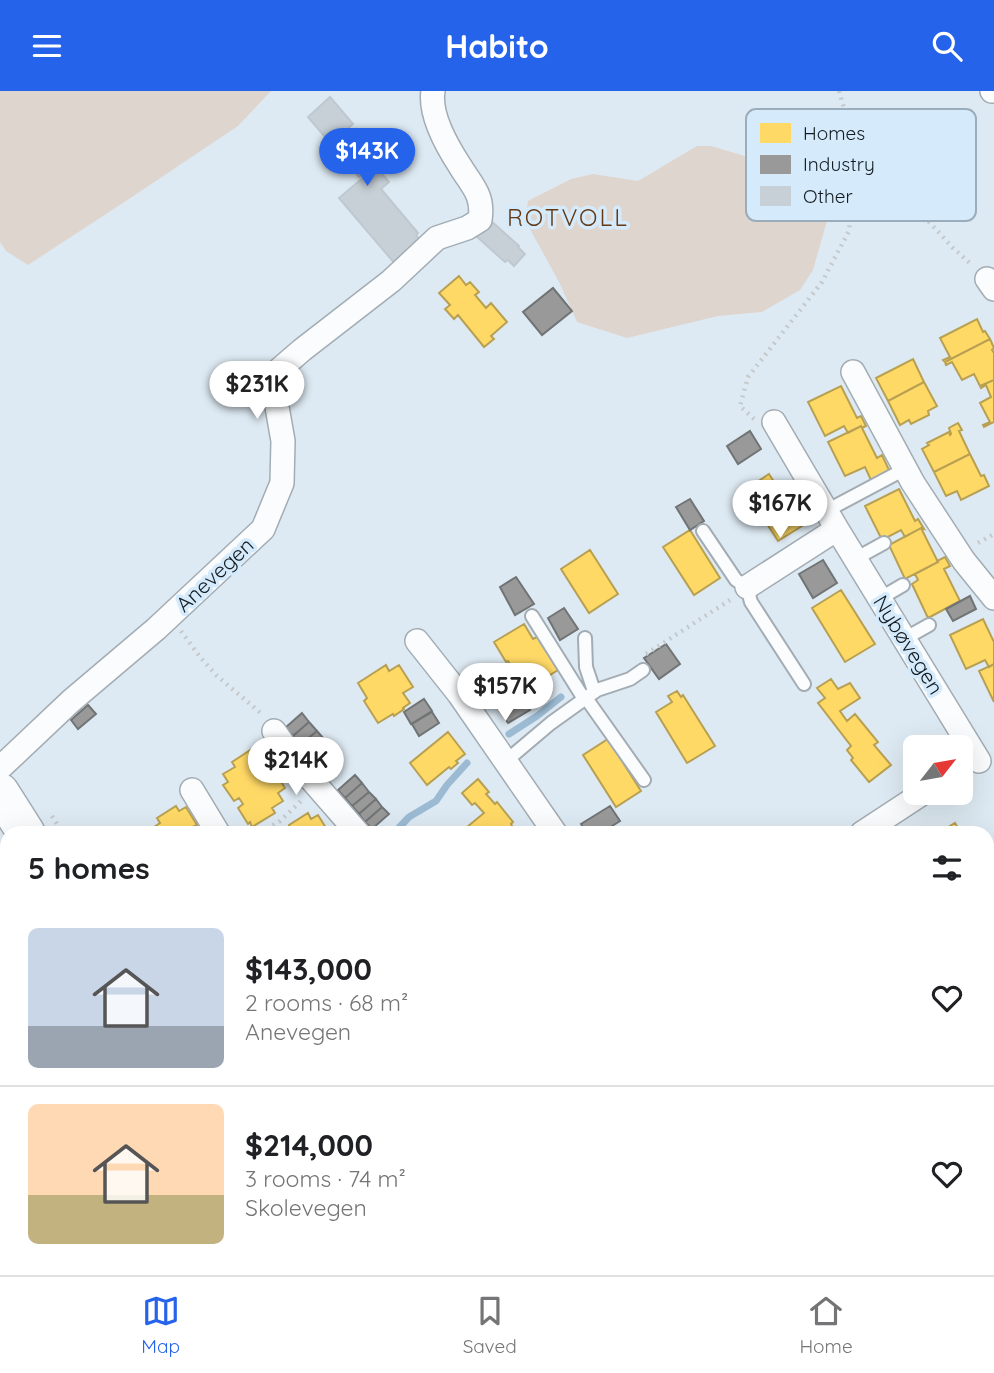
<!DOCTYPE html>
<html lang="en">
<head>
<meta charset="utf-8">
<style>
	:root { --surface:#fff; --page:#f2f2f2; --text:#202124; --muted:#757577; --line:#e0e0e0; --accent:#2563eb }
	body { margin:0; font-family:Quicksand,sans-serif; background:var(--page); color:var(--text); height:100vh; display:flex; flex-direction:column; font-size:26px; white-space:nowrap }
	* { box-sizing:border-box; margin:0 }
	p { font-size:23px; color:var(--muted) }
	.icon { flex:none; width:38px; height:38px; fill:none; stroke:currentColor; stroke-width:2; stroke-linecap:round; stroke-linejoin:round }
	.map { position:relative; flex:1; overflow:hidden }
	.sheet { position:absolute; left:0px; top:735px; width:994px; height:450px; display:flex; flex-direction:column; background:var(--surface); border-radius:21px 21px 0 0; box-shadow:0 7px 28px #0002 }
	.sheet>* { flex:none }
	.needle { width:46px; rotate:59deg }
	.fabs { position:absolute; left:903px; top:644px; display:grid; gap:14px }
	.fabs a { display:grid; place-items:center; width:70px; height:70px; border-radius:10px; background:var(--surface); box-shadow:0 7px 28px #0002; font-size:35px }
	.price { position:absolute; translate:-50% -60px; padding:0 16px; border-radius:24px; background:#fff; color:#222; font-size:23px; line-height:46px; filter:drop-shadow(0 2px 4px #0008) }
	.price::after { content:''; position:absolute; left:50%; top:42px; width:21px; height:16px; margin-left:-10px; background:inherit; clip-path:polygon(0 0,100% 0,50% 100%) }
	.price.active { background:var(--accent); color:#fff }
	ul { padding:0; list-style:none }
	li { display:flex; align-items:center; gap:21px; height:175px; padding:0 28px }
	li+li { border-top:2px solid var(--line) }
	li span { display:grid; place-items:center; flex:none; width:196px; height:140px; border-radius:10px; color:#555 }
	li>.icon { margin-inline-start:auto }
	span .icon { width:84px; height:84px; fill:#fffc; stroke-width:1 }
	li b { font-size:30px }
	h2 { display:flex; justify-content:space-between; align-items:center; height:84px; padding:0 28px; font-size:30px }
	header { display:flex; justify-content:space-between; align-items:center; height:91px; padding:0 28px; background:var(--accent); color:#fff; font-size:32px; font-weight:700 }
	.tab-bar { display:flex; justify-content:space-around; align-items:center; height:98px; border-top:2px solid var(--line); background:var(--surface); font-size:19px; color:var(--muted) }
	.tab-bar a { display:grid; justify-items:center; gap:4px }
	.tab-bar .active { color:var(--accent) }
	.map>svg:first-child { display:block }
</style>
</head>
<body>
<header><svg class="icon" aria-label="menu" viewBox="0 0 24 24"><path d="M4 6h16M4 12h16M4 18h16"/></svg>Habito<svg class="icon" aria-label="search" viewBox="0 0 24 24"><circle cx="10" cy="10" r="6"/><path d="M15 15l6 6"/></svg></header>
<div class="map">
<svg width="994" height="1184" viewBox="0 0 994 1184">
	<rect width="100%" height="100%" fill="#deeaf3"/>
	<path fill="#ded5cf" d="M0 0H271L238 35 129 108 28 174 6 160 0 151Z
		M697 55H711L785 77 799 73 816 62 837 63 839 88 813 179 800 199 762 221 718 225 627 247 577 231 559 191 525 129 528 110 571 88 593 83 638 90Z"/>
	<path fill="#9cbbd3" d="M0 862 7 869V1178H161L173 1184H0Z"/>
	<path fill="#ffd966" stroke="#b8a052" stroke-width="2" d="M459 185 466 194 470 191 479 201 475 204 486 217 491 212 507 231 491 245 494 248 484 256 458 224 454 228 445 218 450 214 439 202Z
		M977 228 983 241 985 240 990 248 945 271 943 269 950 266 940 247Z
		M990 248 994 257 992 259 994 262V289L980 295 974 283 962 289 952 271 946 274 945 271Z
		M913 268 924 291 888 310 876 287Z
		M994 289V331L984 336 983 334 990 331 980 312 991 306 986 294 981 297 980 295Z
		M924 291 937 315 928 320 929 324 911 333 909 329 900 334 888 310Z
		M841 295 857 327 861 325 866 335 862 337 861 335 848 342 844 335 825 345 808 311Z
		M958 332 962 339 959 340 970 363 934 381 922 358 929 354 927 352 949 341 950 344 951 343 949 337Z
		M861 335 877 367 882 364 889 379 871 389 865 376 845 385 828 351Z
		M970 363 981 385 984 384 989 395 961 409 957 400 946 405 934 381Z
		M769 383 783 405 788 402 795 414 790 417 802 435 778 450 745 399Z
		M899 398 915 430 918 428 924 438 921 437 905 446 901 439 882 449 865 415Z
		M921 437 938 471 905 488 889 454Z
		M690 439 720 487 694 504 663 456Z
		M590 459 618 503 589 522 561 478Z
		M945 466 950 475 944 478 960 510 928 527 912 493 918 489 915 483 938 471 937 470Z
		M841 499 875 553 845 571 812 517Z
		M983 528 994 551V573L989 576 985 569 966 578 950 544Z
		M524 533 533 548 537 546 558 579 526 599 508 570 506 571 494 551Z
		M994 573V611L979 580Z
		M386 574 389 580 399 574 413 596 403 602 410 612 403 617 404 618 394 625 393 623 378 632 364 610 367 607 358 592Z
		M831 588 838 598 850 592 860 607 840 620 847 630 855 623 878 651 874 654 891 674 869 691 851 669 853 667 847 659 851 655 818 612 825 607 817 597Z
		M677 600 681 606 683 604 715 655 687 672 656 621 672 611 668 605Z
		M448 641 465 663 456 670 458 672 451 678 449 676 427 694 410 672Z
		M608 648 641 700 616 716 583 664Z
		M330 655 335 661 319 675 314 670Z
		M252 658 255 663 260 659 271 676 264 681 267 686 275 681 285 697 278 702 283 710 272 717 275 722 252 736 250 731 248 733 238 717 243 713 239 707 234 710 223 694 228 691 223 683 235 676 232 671Z
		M478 688 489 701 486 703 495 713 497 711 513 731 511 733 513 737 506 742H462L461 741 484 722 475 712 472 714 462 702Z
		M176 715 179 720 186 716 197 734 188 738 191 742H149L148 740 160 732 157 727Z
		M308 722 311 728 318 724 328 740 326 742H290L292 740 289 734Z
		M955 732 961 742H939Z
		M994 804V851L987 840V809Z
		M987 979 994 989V1062L987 1052Z
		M994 1165V1184H968L976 1178H987V1170Z
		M477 1178H490L494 1184H468Z
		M581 1178H622L626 1184H585Z
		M741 1178H793L798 1184H745Z"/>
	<path fill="#999" stroke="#717475" stroke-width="2" d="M553 197 572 220 542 244 523 221Z
		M750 340 761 358 738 373 727 355Z
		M690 408 704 430 690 439 676 416Z
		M823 469 837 492 813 507 799 483Z
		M516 486 534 513 515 524 500 496Z
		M970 505 976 518 953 530 946 518Z
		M564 517 578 538 560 549 548 527Z
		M666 553 680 573 659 588 644 567Z
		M519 600 530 619 508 632 496 614Z
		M424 608 432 620 411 633 404 621Z
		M88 614 96 623 78 638 71 629Z
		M432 621 439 632 419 645 412 633Z
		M302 622 309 631 293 645 285 637Z
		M309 631 317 640 300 654 293 645Z
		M317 640 323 647 307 662 300 654Z
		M323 647 330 655 314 670 307 662Z
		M355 684 362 692 345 707 338 699Z
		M362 692 369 701 352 715 345 707Z
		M369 701 376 708 359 723 352 715Z
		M376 708 382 716 365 731 359 723Z
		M610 715 620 730 601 742H587L581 733Z
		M382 716 389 723 372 738 365 731Z"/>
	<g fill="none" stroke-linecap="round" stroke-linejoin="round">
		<path stroke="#9cbbd3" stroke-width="7" d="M509 643 537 625 561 606
			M394 742 409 726 436 710 447 694 467 672"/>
	</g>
	<path fill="#c7d0d7" stroke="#bfc8d0" stroke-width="2" d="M330 6 353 33 345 40 389 91 381 98 418 142 416 144 422 152 396 174 339 107 365 85 363 83 359 86 308 26Z
		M490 129 519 155 518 156 525 163 514 175 508 169 505 171 476 145Z"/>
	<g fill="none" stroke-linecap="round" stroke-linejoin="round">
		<g stroke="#a3acb3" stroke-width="16">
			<path id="service" d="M826 420 905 378
				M703 440 736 489 747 496 751 511 804 593
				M855 468 884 452
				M879 508 903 494
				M532 525 584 608
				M585 547 586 576 594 600
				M904 548 929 534
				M586 607 644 689
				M506 670 551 632 597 599 630 588 643 579
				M987 894 994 886"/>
		</g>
		<g stroke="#a3acb3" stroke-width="26">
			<path id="minor" d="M992 0H994
				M987 188 994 198
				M853 281 913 392 964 470 994 507
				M774 331 837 438 979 670
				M747 496 837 438
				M417 550 459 603 555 742
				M274 640 296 671 358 742
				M0 677 71 610 156 538 263 438 282 392 283 350 274 299 280 278 302 259 391 190 437 147 467 137 480 129C484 104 472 95 460 75 447 55 429 24 433 0
				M192 699 218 742
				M862 742 923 702
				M696 1178 701 1184"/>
		</g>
		<g stroke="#a3acb3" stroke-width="40">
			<path id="primary" d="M0 701 26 742
				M300 1178 303 1184"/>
		</g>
		<path stroke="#c6c9cc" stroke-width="4.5" stroke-dasharray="2 5" stroke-linecap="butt" d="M839 0 849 34 859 54 953 157 972 174
			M754 328 740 315 748 286 822 191 849 140 853 98 859 54
			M978 452 994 443
			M181 540 200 566 216 584 263 624
			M646 563 730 509
			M52 725 63 742
			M261 742 280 730 301 710
			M333 1178 337 1184"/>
		<use href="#service" stroke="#fafcfd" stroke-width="12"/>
		<use href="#minor" stroke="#fafcfd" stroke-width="23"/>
		<use href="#primary" stroke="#fafcfd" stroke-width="37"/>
	</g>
	<g text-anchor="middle" stroke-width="7" stroke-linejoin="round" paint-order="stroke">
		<g font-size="21" fill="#141c22" stroke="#d5ebfc">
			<text transform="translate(215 484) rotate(-43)" y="7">Anevegen</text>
			<text transform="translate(908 554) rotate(58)" y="7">Nybøvegen</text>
		</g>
		<g font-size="24" letter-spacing="2" fill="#653914" stroke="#d5ebfc">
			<text x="568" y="135">ROTVOLL</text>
		</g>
	</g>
	<rect x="746" y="18" width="230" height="112" rx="10" fill="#d5ebfc" stroke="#9badbb" stroke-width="2"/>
	<rect x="760" y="32" width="31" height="20" fill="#ffd966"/>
	<rect x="760" y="64" width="31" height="19" fill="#999"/>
	<rect x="760" y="95" width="31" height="20" fill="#c7d0d7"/>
	<g font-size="19" fill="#141c22">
		<text x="803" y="49">Homes</text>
		<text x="803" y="80">Industry</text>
		<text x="803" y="112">Other</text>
	</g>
</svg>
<div class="fabs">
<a><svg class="needle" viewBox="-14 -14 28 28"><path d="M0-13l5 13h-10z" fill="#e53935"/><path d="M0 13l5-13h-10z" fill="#757577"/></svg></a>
</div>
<b class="price active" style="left:367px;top:97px">$143K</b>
<b class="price" style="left:257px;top:330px">$231K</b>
<b class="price" style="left:780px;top:449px">$167K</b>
<b class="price" style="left:505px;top:632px">$157K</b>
<b class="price" style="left:296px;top:706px">$214K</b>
<section class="sheet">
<h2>5 homes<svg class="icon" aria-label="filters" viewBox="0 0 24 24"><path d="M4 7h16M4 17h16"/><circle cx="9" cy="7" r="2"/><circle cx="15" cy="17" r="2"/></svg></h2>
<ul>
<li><span style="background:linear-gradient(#c9d6e8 70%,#9aa5b1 0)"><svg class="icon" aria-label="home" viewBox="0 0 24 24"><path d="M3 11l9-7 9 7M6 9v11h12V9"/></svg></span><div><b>$143,000</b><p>2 rooms · 68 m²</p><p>Anevegen</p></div><svg class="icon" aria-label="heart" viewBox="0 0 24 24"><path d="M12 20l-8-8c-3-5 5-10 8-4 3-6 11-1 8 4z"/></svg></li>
<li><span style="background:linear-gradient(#ffd9b3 65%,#c2b280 0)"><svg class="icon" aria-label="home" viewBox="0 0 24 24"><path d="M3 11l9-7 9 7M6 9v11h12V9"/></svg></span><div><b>$214,000</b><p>3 rooms · 74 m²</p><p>Skolevegen</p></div><svg class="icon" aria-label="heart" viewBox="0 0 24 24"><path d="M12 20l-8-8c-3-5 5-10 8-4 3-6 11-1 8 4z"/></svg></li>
</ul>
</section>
</div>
<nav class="tab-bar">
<a class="active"><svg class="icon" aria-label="map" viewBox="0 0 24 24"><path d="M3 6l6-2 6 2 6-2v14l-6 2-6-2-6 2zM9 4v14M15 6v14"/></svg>Map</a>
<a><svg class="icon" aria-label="saved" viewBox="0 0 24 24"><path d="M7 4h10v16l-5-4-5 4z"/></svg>Saved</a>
<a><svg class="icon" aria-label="home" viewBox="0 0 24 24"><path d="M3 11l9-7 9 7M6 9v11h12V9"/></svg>Home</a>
</nav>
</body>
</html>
